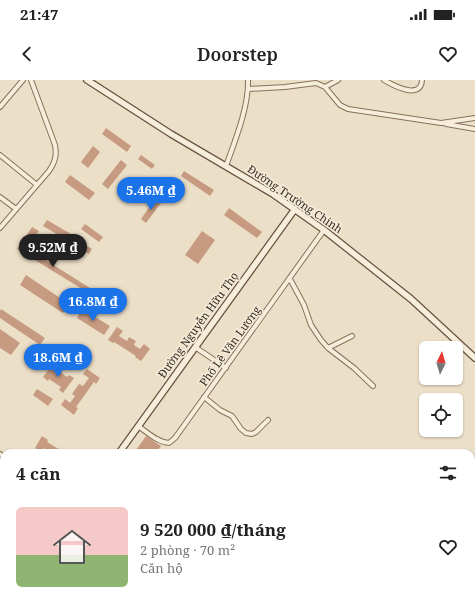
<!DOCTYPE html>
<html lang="vi">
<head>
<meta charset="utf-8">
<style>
	:root { --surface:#fff; --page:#f6f6f6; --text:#222; --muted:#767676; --line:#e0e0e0; --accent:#1a73e8 }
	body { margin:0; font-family:"Noto Serif",serif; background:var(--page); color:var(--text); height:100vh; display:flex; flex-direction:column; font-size:15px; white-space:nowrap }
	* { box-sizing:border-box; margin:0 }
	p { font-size:13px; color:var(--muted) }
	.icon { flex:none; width:22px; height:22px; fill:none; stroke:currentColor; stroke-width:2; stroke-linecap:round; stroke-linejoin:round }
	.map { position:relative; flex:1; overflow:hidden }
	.side { position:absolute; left:0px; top:369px; width:475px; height:156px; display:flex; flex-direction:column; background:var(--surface); border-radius:12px 12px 0 0; box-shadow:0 1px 3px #0004 }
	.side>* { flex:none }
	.needle { width:26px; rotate:5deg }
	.fabs { position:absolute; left:419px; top:261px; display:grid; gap:8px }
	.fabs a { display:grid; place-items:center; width:44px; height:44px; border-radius:6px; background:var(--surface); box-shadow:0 1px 3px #0004; font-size:20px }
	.price { position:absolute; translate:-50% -34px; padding:0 9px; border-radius:14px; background:var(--accent); color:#fff; font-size:13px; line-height:26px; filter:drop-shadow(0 1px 2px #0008) }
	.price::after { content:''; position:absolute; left:50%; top:24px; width:12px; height:9px; margin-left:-6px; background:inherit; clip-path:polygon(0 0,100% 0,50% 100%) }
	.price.current { background:#222; color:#fff }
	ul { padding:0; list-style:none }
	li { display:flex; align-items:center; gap:12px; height:100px; padding:0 16px }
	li+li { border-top:1px solid var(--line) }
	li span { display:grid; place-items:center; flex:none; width:112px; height:80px; border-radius:6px; color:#555 }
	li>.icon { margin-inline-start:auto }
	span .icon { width:48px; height:48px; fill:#fffc; stroke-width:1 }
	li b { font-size:17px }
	h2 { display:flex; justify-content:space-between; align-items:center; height:48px; padding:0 16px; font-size:17px }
	.status { display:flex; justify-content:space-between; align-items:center; height:28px; padding:0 20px; background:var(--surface); direction:ltr }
	.status svg { height:11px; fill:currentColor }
	header { display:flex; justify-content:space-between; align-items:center; height:52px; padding:0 16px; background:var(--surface); font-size:18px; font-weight:600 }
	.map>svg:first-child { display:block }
</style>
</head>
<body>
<div class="status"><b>21:47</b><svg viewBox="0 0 49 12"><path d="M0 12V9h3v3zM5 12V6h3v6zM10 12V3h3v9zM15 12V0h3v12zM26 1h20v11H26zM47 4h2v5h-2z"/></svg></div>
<header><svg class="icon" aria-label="back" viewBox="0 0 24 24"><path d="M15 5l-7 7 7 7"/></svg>Doorstep<svg class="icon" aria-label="heart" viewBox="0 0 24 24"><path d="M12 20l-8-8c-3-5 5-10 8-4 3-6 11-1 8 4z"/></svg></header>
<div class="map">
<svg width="475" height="525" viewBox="0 0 475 525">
	<rect width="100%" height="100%" fill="#ecdfc8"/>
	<path fill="#c6c99d" d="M0 384 4 387V475L0 471Z
		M0 482 4 485 5 521 2 525H0Z
		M30 521H110L111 525H31Z
		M126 521H174L180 525H127Z"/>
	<path fill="#c79b81" d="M106 48 131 66 127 72 102 54Z
		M93 66 100 72 88 88 81 82Z
		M141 75 155 85 152 89 138 79Z
		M121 80 127 85 108 109 102 104Z
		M184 91 214 110 210 116 181 96Z
		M70 95 95 113 89 120 65 102Z
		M155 119 161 123 146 143 141 139Z
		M229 128 262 152 257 158 224 135Z
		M47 140 71 154 67 160 43 146Z
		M85 144 103 157 99 162 81 149Z
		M32 147 39 151 31 162 25 158Z
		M202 151 215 160 198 184 185 175Z
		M37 157 58 169 54 177 32 165Z
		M73 157 92 169 89 174 70 163Z
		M20 164 90 208 87 212 17 169Z
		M26 195 69 224 63 233 20 205Z
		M1 229 45 258 40 265 0 238V231Z
		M82 229 110 246 104 255 77 238Z
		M117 247 123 251 119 256 127 261 129 257 136 261 134 265 140 269 144 264 150 269 141 281 135 277 136 276 114 262 113 263 108 260Z
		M0 249 20 263 11 275 0 268Z
		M53 284 57 287 56 289 67 297 69 295 74 298 63 313 59 310 61 307 49 299 48 301 43 297Z
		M87 289 100 298 96 304 94 302 76 327 78 328 74 335 61 325 65 319 70 323 75 316 72 314 79 304 83 306 89 298 83 294Z
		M37 309 53 319 48 326 33 315Z
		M42 356 48 360 47 362 62 371 61 373H51L44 368 41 372 35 368Z
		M146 356 161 366 156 373H134Z"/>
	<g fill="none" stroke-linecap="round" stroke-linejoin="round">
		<g stroke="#86725e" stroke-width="6">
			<path id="street" d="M384 0C394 6 421 20 422 0
				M325 7 338 0
				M248 9 285 7 316 3 325 7 340 25 348 29 441 43 475 38
				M0 27 23 0
				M446 44 475 49
				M0 75 37 105
				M226 86C235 61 249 26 248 0
				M0 117 16 129
				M0 148 49 91C55 82 57 76 55 65L31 0
				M290 199 304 225 311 245 321 260 328 268 354 288 373 306
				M195 267 226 288
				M328 268 352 256
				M204 317 220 330 232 336 241 349 246 353 252 354 256 352 268 340
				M138 346C147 352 157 362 169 363L175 358 324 150
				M0 374 4 377
				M471 429 475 427
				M119 521V525
				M187 521 192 525
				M287 521 288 525
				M388 521 390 525
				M248 525 256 521"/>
		</g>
		<g stroke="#685342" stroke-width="8">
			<path id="secondary" d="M87 0 171 54 273 114 324 150 411 219 475 278
				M119 373 295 129
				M14 525 17 521"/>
		</g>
		<use href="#street" stroke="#f7eddb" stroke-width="4"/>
		<use href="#secondary" stroke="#f7eddb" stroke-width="5.5"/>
	</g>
	<g text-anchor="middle" stroke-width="3.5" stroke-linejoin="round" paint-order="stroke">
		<g font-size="11" fill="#382b21" stroke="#f3ead7">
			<text transform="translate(295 119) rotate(34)" y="4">Đường Trường Chinh</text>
			<text transform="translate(198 245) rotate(-54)" y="4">Đường Nguyễn Hữu Thọ</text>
			<text transform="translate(230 266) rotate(-54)" y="4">Phố Lê Văn Lương</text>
		</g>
	</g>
</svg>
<div class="fabs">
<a><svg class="needle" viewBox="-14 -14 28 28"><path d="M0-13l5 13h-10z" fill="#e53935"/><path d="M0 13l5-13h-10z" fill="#767676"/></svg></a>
<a><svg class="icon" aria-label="locate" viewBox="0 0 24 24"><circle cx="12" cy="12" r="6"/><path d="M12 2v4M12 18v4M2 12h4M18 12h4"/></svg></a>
</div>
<b class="price" style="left:151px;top:131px">5.46M ₫</b>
<b class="price current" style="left:53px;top:188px">9.52M ₫</b>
<b class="price" style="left:93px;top:242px">16.8M ₫</b>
<b class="price" style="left:58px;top:298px">18.6M ₫</b>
<section class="side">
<h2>4 căn<svg class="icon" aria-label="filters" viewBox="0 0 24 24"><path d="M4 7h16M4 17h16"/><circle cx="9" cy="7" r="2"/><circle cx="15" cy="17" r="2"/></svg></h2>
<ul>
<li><span style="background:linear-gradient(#f6c9c9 60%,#8fb573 0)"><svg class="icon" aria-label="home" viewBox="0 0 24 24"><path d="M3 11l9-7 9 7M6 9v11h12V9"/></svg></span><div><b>9 520 000 ₫/tháng</b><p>2 phòng · 70 m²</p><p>Căn hộ</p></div><svg class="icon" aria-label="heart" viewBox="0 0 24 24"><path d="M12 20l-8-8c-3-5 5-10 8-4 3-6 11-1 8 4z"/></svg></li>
</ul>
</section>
</div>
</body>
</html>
